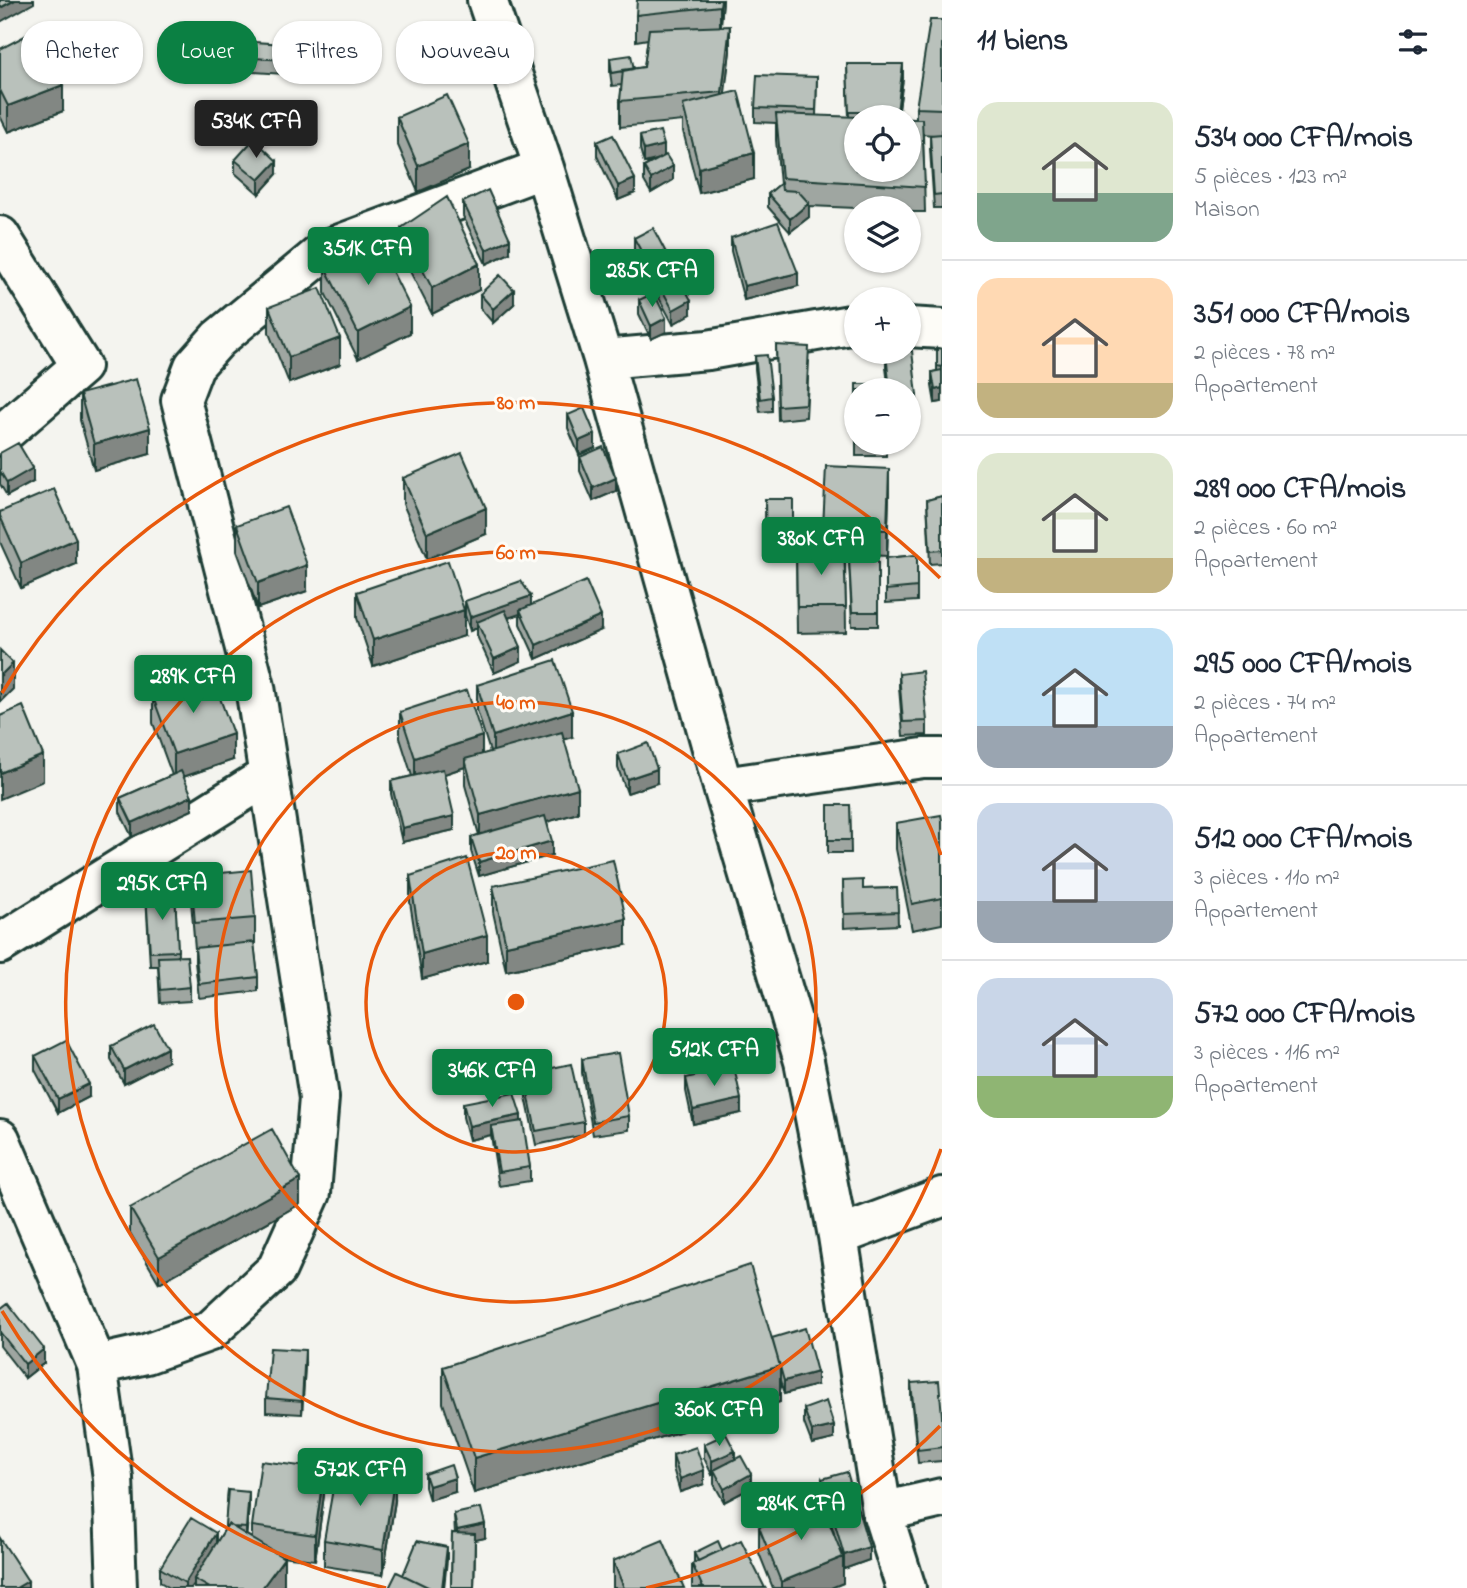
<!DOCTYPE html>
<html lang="fr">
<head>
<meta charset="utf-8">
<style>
	:root { --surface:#fff; --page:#f6f6f7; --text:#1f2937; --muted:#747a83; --line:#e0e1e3; --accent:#0b8043 }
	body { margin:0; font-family:"Indie Flower",sans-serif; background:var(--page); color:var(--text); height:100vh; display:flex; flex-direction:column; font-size:26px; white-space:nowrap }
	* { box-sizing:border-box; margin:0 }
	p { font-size:23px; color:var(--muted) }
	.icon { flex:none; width:38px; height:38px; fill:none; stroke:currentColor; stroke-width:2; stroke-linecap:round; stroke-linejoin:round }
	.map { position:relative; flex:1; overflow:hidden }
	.sheet { display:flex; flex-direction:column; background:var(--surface); width:525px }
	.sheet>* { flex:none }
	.top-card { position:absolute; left:21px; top:21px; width:665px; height:63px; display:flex; gap:14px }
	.tools { position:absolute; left:844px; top:105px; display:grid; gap:14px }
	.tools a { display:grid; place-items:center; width:77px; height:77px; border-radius:50%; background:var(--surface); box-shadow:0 2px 5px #0004; font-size:35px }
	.price { position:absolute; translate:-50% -60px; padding:0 16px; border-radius:7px; background:var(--accent); color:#fff; font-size:23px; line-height:46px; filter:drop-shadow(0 2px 4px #0008) }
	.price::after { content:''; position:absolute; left:50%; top:42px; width:21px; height:16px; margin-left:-10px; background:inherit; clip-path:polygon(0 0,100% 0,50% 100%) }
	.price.active { background:#222; color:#fff }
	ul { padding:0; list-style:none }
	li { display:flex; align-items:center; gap:21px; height:175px; padding:0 35px }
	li+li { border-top:2px solid var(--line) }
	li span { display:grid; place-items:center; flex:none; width:196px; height:140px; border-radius:21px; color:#555 }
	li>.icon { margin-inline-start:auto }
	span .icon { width:84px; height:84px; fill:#fffc; stroke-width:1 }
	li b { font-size:30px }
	h2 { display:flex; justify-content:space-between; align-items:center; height:84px; padding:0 35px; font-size:30px }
	.pill { padding:0 24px; border-radius:28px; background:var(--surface); box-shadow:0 2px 5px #0004; font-size:24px; line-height:63px }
	.pill.active { background:var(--accent); color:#fff }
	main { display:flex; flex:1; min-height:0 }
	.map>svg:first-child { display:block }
</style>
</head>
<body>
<main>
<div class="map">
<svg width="942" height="1588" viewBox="0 0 942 1588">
	<rect width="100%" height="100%" fill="#f4f4ef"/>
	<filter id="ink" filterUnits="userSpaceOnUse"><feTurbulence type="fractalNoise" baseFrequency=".0143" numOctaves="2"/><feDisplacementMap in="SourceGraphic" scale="14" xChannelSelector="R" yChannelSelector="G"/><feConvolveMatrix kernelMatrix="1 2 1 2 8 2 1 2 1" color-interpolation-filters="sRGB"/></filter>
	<g filter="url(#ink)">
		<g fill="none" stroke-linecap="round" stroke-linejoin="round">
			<g stroke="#1f3d34" stroke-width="44">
				<path id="minor" d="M487 0 544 168 603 359 723 787 804 1061 838 1236 882 1512 906 1588
					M0 236 81 366 0 436
					M908 327 942 329
					M603 359 708 350 856 324
					M723 787 923 758H942
					M0 944 269 775
					M0 1139 97 1365 113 1478 117 1588
					M838 1236 942 1197
					M97 1365 146 1354 210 1331 277 1269 311 1193 319 1098 255 687 181 400 194 366 218 339 327 249 544 168
					M882 1512 942 1498"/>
			</g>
			<use href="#minor" stroke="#fdfcf7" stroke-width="38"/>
		</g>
		<path fill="#9fa6a1" stroke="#1f3d34" stroke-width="2" d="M723 0 721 26 730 51 724 95 754 179 699 193 683 131V121L620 127V101L622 85 612 86 610 72V58L634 69 644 67 648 39 636 41V15Z
			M942 20V208H934L930 149V135H933L923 134 925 212H908V208H856L809 206V217L790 232 768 207V194L780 184 776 140V123L755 122V108L817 77 816 116 849 117 847 64 903 78 898 117H856L916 119V108Z
			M0 49 63 111 8 132 0 116Z
			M239 57 285 58 284 74 239 71Z
			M397 117 469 170 418 192 397 143Z
			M640 136 664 156 673 180 651 193 644 181V167L655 161 644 163 640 149Z
			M597 142 635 193 618 200 597 156Z
			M235 160 277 174 259 194 235 173Z
			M463 202 510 253 486 264 463 216Z
			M401 228 479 290 432 314 401 254Z
			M634 238 691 314 673 324 634 251Z
			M731 238 798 286 744 300 731 251Z
			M325 267 410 333 358 359 325 293Z
			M480 294 514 304 493 323 480 308Z
			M639 300 666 332 651 339 639 314Z
			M269 307 340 364 289 383 269 333Z
			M776 345 809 361 806 417 778 420Z
			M937 348 942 349V402L935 403 932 386V372L937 371Z
			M886 354 917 395V408L908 410V390H889L886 368Z
			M755 356 772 397V411L760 412 755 369Z
			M856 384V443H886V456H856Z
			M80 394 150 454 94 470 80 420Z
			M568 415 595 448 579 455 568 428Z
			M0 453 33 482 7 496 0 484Z
			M580 457 616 491 593 501 580 471Z
			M403 478 486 534 427 559 403 504Z
			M889 495 887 556 845 554 846 632 797 633 796 548 823 547V528Z
			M942 496V563L930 564 927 500Z
			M765 499H793V559H766Z
			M0 512 76 564 21 588 0 542Z
			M237 525 307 591 258 608 237 551Z
			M917 555V601L886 603V558Z
			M849 559 878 561V626H852Z
			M357 592 464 636 373 666 357 618Z
			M465 601 531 606 601 630 536 659 520 624V614L508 618 521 661 494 673 477 636V628L470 631 465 615Z
			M899 674 927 721V735L903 736 899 687Z
			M477 685 572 737 564 739 578 813 547 822 552 855 479 876 471 851V837L479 835 465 785V767L444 774 454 830 402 842 391 794V781L412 776 400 738V712L482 755 490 752 477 710Z
			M153 697 233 760 183 777 192 810 132 837 120 812V798L172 775 153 723Z
			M618 754 657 783 627 793 618 768Z
			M828 805H850L851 853H828Z
			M942 820V924L912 930 896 849V823Z
			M191 876 255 918V944H254L258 977V991L199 998 195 962V949L191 901Z
			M410 876 487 961 422 979 410 902Z
			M843 881 863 889 897 888 898 925 844 928Z
			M493 886 626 945 506 971 493 912Z
			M175 893 178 956 190 987V1001L160 1003 158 966H150L146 894Z
			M111 1046 167 1062 124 1084 111 1060Z
			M35 1056 89 1097 58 1113 35 1070Z
			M582 1059 629 1116V1130L593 1135 582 1073Z
			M524 1074 584 1122V1135L536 1145 524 1087Z
			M686 1078 741 1113 693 1124 686 1091Z
			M463 1103 521 1121 530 1167V1181L499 1186 491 1135 469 1140 463 1117Z
			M300 1204 159 1283 130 1233V1208Z
			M0 1309 44 1363 25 1378 0 1346Z
			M772 1339 817 1385 784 1394 780 1380V1402L474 1493 443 1403V1367Z
			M305 1364 302 1414 266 1412V1398Z
			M911 1383 942 1416V1461L918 1463 911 1397Z
			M804 1409 834 1439 812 1444 804 1423Z
			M704 1444 735 1460 751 1488 724 1502 714 1484V1474L712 1475 704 1458Z
			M673 1455 704 1484 680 1492 673 1468Z
			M425 1474 455 1492 429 1500 425 1487Z
			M822 1479 869 1560 844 1569 843 1566V1583L831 1588H773L759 1553V1527L762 1526V1514L787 1516 834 1533 822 1493Z
			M228 1490 249 1506 246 1535 252 1538V1526L324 1495 315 1560 281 1556 284 1584 281 1588H194V1584L191 1588H170L160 1582V1568L216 1543 225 1529Z
			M395 1501 383 1575 324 1566V1540Z
			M454 1514 485 1538 475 1540 474 1588H451L452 1533 455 1534Z
			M722 1550 765 1588H692V1564L694 1563V1553Z
			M613 1561 684 1588H613Z"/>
		<path fill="#828783" stroke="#1f3d34" stroke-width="2" d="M15 0H34V3L0 22V8Z
			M721 0H723L720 32V6Z
			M730 26V51L722 118V92Z
			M903 64V78L898 117H897Z
			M63 85V111L8 132V106Z
			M469 144V170L418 192V166Z
			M664 145V158L644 163V150Z
			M754 153V179L699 193V168Z
			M277 161V174L259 194V180Z
			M673 166V180L651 193V179Z
			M635 179V193L618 200V186Z
			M809 203V217L790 232V219Z
			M510 239V253L486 264V250Z
			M479 264V290L432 314V288Z
			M798 273V286L744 300V286Z
			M514 290V304L493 323V309Z
			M691 300V314L673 324V310Z
			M410 307V333L358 359V333Z
			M666 318V332L651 339V326Z
			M340 338V364L289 383V357Z
			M942 388V402L935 403V390Z
			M150 428V454L94 470V444Z
			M595 434V448L579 455V441Z
			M33 468V482L7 496V483Z
			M889 469V495L887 556V530Z
			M616 478V491L593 501V488Z
			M486 508V534L427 559V533Z
			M76 539V564L21 588V563Z
			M307 565V591L258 608V583Z
			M531 596V610H520V614L480 627 477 622V628L470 631V617Z
			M464 610V636L373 666V640Z
			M601 616V630L536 659V645Z
			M521 647V661L494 673V659Z
			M13 663V689L0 702V676Z
			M572 711V737L493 762V736Z
			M233 734V760L174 780V754Z
			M482 736V762L465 759V767L415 784V758Z
			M43 755V781L0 799V773Z
			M657 769V783L627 793V779Z
			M578 788V813L480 841V815Z
			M192 796V810L132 837V823Z
			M454 816V830L402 842V828Z
			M552 841V855L479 876V862Z
			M626 919V945L506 971V945Z
			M487 935V961L422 979V954Z
			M167 1048V1062L124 1084V1070Z
			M89 1084V1097L58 1113V1099Z
			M741 1099V1113L693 1124V1110Z
			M521 1115V1129L491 1126V1135L469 1140V1126Z
			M300 1179V1204L159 1283V1257Z
			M44 1349V1363L25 1378V1364Z
			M305 1350V1364L302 1414V1401Z
			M780 1366V1402L474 1493V1458Z
			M817 1372V1385L784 1394V1381Z
			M834 1426V1439L812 1444V1431Z
			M735 1451V1465L714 1470V1474L712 1475V1461Z
			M324 1469V1495L315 1560V1535Z
			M704 1470V1484L680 1492V1479Z
			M751 1474V1488L724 1502V1489Z
			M395 1475V1501L383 1575V1550Z
			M455 1478V1492L429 1500V1486Z
			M249 1492V1506L246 1541V1528Z
			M485 1524V1538L475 1540 474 1588 475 1540 457 1544V1530Z
			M216 1533V1546L194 1579V1584L191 1588H185V1583Z
			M447 1547V1560L444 1588H442Z
			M869 1547V1560L844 1569V1555Z
			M843 1557V1583L831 1588H781V1582Z
			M284 1558V1584L281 1588H262Z
			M28 1581V1588H16Z"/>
		<path fill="#b9c1bb" stroke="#1f3d34" stroke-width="2" d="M0 0H15L0 8Z
			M637 0H721L720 6 636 15Z
			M930 20H942V109L916 108Z
			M730 26 722 92 620 101 623 70 644 67 649 29Z
			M40 28 63 85 8 106 0 90V49Z
			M240 41 285 44 284 60 239 57Z
			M631 55 634 69 612 73 610 58Z
			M847 64H903L897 112H849Z
			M757 75 817 77 816 110 755 108Z
			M738 91 754 153 699 168 683 105Z
			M447 95 469 144 418 166 397 117Z
			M776 114 859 117H856V170H908V119H922L925 187 782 178Z
			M660 131 664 145 644 150 640 136Z
			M942 134V194L934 195 930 135Z
			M613 135 635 179 618 186 597 142Z
			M254 139 277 161 259 180 235 160Z
			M666 155 673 166 651 179 644 167Z
			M781 183 782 190 798 191 809 203 790 219 768 194Z
			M488 190 510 239 486 250 463 202Z
			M447 197 479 264 432 288 401 228Z
			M778 222 798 273 744 286 731 238Z
			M653 228 691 300 673 310 634 238Z
			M377 241 410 307 358 333 325 267Z
			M500 275 514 290 493 309 480 294Z
			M320 288 340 338 289 357 269 307Z
			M654 293 666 318 651 326 639 300Z
			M776 345 809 347 806 404 778 406Z
			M937 348 942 349V367L937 366Z
			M908 351H912L917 395 908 396V390H890L886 354Z
			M767 355 772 397 760 399 755 356Z
			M942 370V388L935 390 932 372Z
			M136 379 150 428 94 444 80 394Z
			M856 384H886V390H856V442Z
			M584 408 595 434 579 441 568 415Z
			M18 443 33 468 7 483 0 471V453Z
			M603 447 616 478 593 488 580 457Z
			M462 453 486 508 427 533 403 478Z
			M826 466 889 469 887 530 823 528Z
			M54 489 76 539 21 563 0 516V512Z
			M942 496V550L930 551 927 500Z
			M765 499H793V545H766Z
			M286 507 307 565 258 583 237 525Z
			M844 546 846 607H797L796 548Z
			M917 555V587L886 590V558Z
			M849 559 878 561V612H852Z
			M448 561 464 610 373 640 357 592Z
			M521 581 531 596 470 617 465 601Z
			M586 581 601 616 536 645 520 610Z
			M505 610 521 647 494 659 477 622Z
			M0 650 13 663 0 676Z
			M555 660 572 711 493 736 477 685Z
			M922 671 927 721 903 722 899 674Z
			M212 676 233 734 174 754 153 697Z
			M467 690 482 736 415 758 400 712Z
			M23 706 43 755 0 773V716Z
			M562 732 578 788 480 815 465 759Z
			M648 743 657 769 627 779 618 754Z
			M443 769 454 816 402 828 391 781Z
			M181 771 192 796 132 823 120 798Z
			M828 805H850L851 840H828Z
			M941 815 942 820V898L912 904 896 823Z
			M545 816 552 841 479 862 471 837Z
			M467 858 487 935 422 954 410 876Z
			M613 860 626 919 506 945 493 886Z
			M251 870 255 918 195 923 191 876Z
			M863 880V889L897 888 898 912 844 914 843 881Z
			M175 893 178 951 150 952 146 894Z
			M254 942 258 977 199 984 195 948Z
			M187 956 190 987 160 990 158 957Z
			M154 1024 167 1048 124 1070 111 1046Z
			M66 1040 89 1084 58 1099 35 1056Z
			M618 1053 629 1116 593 1122 582 1059Z
			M571 1064 584 1122 536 1131 524 1074Z
			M734 1067 741 1099 693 1110 686 1078Z
			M514 1093 521 1115 469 1126 463 1103Z
			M523 1121 530 1167 499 1172 491 1126Z
			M272 1129 300 1179 159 1257 130 1208Z
			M750 1265 780 1366 474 1458 443 1367Z
			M8 1303 44 1349 25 1364 0 1332V1309Z
			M805 1328 817 1372 784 1381 772 1338Z
			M270 1348 305 1350 302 1401 266 1398Z
			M939 1381 942 1416V1447L918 1450 911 1383Z
			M826 1401 834 1426 812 1431 804 1409Z
			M726 1434 735 1451 712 1461 704 1444Z
			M696 1447 704 1470 680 1479 673 1455Z
			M741 1456 751 1474 724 1489 714 1470Z
			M261 1461 324 1469 315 1535 252 1526Z
			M451 1465 455 1478 429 1486 425 1474Z
			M337 1466 395 1475 383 1550 324 1540Z
			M847 1472 869 1547 844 1555 822 1479Z
			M228 1490 249 1492 246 1528 233 1527 228 1524 227 1526H225Z
			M821 1502 843 1557 781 1582 759 1527Z
			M782 1504 787 1516 767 1524 762 1514Z
			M481 1508 485 1524 457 1530 454 1514Z
			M191 1518 216 1533 185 1583 160 1568Z
			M228 1524 284 1558 262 1588H210L194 1579Z
			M452 1533 475 1534 474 1587H451Z
			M0 1538 28 1581 16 1588H0Z
			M663 1540 684 1588H624L613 1561Z
			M741 1540 765 1588H703L692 1564Z
			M417 1541 447 1547 442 1588H430L403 1575Z
			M718 1541 722 1550 698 1561 694 1553Z
			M397 1572 430 1588H389Z"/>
	</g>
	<g fill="none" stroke="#e8590c" stroke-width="3.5">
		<circle cx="516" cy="1002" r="150"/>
		<circle cx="516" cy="1002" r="300"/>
		<path d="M941 1149A450 450 0 1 1 941 855"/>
		<path d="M940 1426A600 600 0 0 1 646 1588M386 1588A600 600 0 0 1 2 1311M2 693A600 600 0 0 1 940 578"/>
	</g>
	<circle cx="516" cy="1002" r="10" fill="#e8590c" stroke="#fdfcf7" stroke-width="3.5"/>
	<g font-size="21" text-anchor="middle" font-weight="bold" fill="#e8590c" stroke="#fdfcf7" stroke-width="6" stroke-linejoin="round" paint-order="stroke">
		<text x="516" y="409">80 m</text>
		<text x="516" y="559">60 m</text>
		<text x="516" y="709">40 m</text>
		<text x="516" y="859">20 m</text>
	</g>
</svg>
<div class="tools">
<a><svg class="icon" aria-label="locate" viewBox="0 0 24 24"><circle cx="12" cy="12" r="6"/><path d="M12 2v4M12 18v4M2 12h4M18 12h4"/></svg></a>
<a><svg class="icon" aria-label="layers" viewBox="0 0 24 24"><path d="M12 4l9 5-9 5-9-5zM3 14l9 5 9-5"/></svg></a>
<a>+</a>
<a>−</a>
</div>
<b class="price active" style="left:256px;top:160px">534K CFA</b>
<b class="price" style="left:368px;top:287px">351K CFA</b>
<b class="price" style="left:652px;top:309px">285K CFA</b>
<b class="price" style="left:821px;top:577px">380K CFA</b>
<b class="price" style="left:193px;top:715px">289K CFA</b>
<b class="price" style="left:162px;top:922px">295K CFA</b>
<b class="price" style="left:714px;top:1088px">512K CFA</b>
<b class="price" style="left:492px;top:1109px">346K CFA</b>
<b class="price" style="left:719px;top:1448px">360K CFA</b>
<b class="price" style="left:360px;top:1508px">572K CFA</b>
<b class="price" style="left:801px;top:1542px">284K CFA</b>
<div class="top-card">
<a class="pill">Acheter</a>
<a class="pill active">Louer</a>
<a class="pill">Filtres</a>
<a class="pill">Nouveau</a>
</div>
</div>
<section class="sheet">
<h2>11 biens<svg class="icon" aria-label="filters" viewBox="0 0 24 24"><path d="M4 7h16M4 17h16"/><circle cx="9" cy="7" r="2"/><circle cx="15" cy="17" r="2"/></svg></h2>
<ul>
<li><span style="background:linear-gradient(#dfe7d0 65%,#7fa58c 0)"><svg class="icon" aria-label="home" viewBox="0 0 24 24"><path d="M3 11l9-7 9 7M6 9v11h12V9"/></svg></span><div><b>534 000 CFA/mois</b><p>5 pièces · 123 m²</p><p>Maison</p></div></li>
<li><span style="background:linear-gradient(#ffd9b3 75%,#c2b280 0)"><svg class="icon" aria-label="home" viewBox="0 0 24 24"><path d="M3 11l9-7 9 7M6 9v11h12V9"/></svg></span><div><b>351 000 CFA/mois</b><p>2 pièces · 78 m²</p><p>Appartement</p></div></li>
<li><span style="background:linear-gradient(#dfe7d0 75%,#c2b280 0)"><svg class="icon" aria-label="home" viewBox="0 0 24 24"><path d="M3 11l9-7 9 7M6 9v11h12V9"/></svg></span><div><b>289 000 CFA/mois</b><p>2 pièces · 60 m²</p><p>Appartement</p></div></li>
<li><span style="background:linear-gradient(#bfe0f5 70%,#9aa5b1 0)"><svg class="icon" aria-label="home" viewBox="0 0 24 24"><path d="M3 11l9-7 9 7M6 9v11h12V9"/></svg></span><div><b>295 000 CFA/mois</b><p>2 pièces · 74 m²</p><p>Appartement</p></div></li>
<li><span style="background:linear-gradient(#c9d6e8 70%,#9aa5b1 0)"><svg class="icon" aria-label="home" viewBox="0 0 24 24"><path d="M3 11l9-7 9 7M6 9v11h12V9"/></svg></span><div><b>512 000 CFA/mois</b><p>3 pièces · 110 m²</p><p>Appartement</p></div></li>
<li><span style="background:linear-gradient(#c9d6e8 70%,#8fb573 0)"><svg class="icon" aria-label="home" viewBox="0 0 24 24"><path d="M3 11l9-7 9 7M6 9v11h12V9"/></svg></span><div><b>572 000 CFA/mois</b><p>3 pièces · 116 m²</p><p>Appartement</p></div></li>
</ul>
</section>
</main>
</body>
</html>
